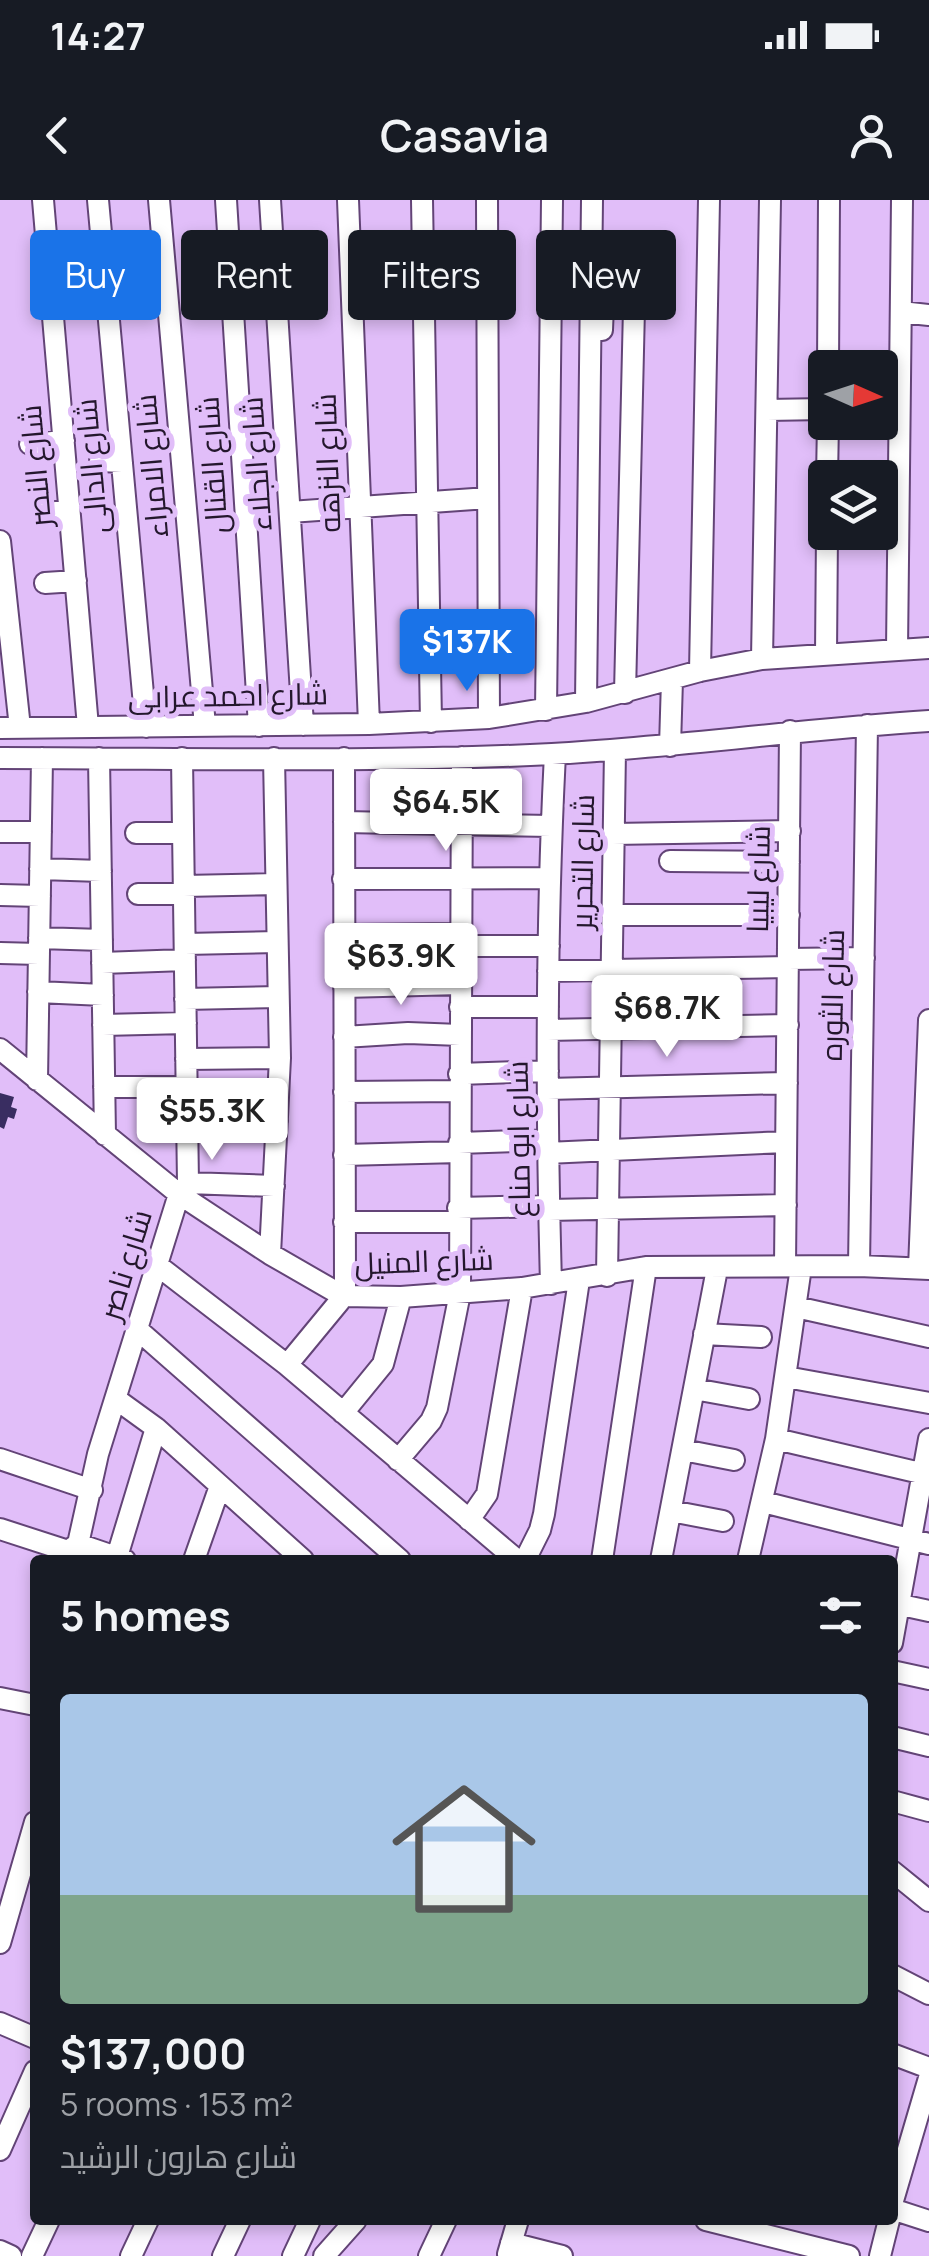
<!DOCTYPE html>
<html lang="en">
<head>
<meta charset="utf-8">
<style>
	:root { --surface:#171b24; --page:#242831; --text:#f1f3f6; --muted:#9ea1a6; --line:#363941; --accent:#1a73e8 }
	body { margin:0; font-family:Manrope,Cairo,sans-serif; background:var(--page); color:var(--text); height:100vh; display:flex; flex-direction:column; font-size:38px; white-space:nowrap }
	* { box-sizing:border-box; margin:0 }
	p { font-size:32px; color:var(--muted) }
	.icon { flex:none; width:55px; height:55px; fill:none; stroke:currentColor; stroke-width:2; stroke-linecap:round; stroke-linejoin:round }
	.map { position:relative; flex:1; overflow:hidden }
	.details { position:absolute; left:30px; top:1355px; width:868px; height:670px; display:flex; flex-direction:column; background:var(--surface); border-radius:10px; box-shadow:0 5px 15px #0003 }
	.details>* { flex:none }
	.guide { position:absolute; left:30px; top:30px; width:870px; height:90px; display:flex; gap:20px }
	.needle { width:65px; rotate:93deg }
	.tools { position:absolute; left:808px; top:150px; display:grid; gap:20px }
	.tools a { display:grid; place-items:center; width:90px; height:90px; border-radius:10px; background:var(--surface); box-shadow:0 5px 15px #0003; font-size:50px }
	.price { position:absolute; translate:-50% -85px; padding:0 22px; border-radius:10px; background:#fff; color:#222; font-size:32px; line-height:65px; filter:drop-shadow(0 2px 5px #0008) }
	.price::after { content:''; position:absolute; left:50%; top:60px; width:30px; height:22px; margin-left:-15px; background:inherit; clip-path:polygon(0 0,100% 0,50% 100%) }
	.price.current { background:var(--accent); color:#fff }
	ul { padding:0; list-style:none }
	li { display:grid; align-content:center; gap:20px; height:530px; padding:0 30px }
	li+li { border-top:2px solid var(--line) }
	li span { display:grid; place-items:center; height:310px; border-radius:10px; color:#555 }
	li>.icon { margin-inline-start:auto }
	span .icon { width:180px; height:180px; fill:#fffc; stroke-width:1 }
	li b { font-size:42px }
	h2 { display:flex; justify-content:space-between; align-items:center; height:120px; padding:0 30px; font-size:42px }
	.pill { padding:0 35px; border-radius:10px; background:var(--surface); box-shadow:0 5px 15px #0003; font-size:35px; line-height:90px }
	.pill.current { background:var(--accent); color:#fff }
	.status { display:flex; justify-content:space-between; align-items:center; height:70px; padding:0 50px; background:var(--surface); direction:ltr }
	.status svg { height:28px; fill:currentColor }
	header { display:flex; justify-content:space-between; align-items:center; height:130px; padding:0 30px; background:var(--surface); font-size:45px; font-weight:600 }
	.map>svg:first-child { display:block }
</style>
</head>
<body>
<div class="status"><b>14:27</b><svg viewBox="0 0 49 12"><path d="M0 12V9h3v3zM5 12V6h3v6zM10 12V3h3v9zM15 12V0h3v12zM26 1h20v11H26zM47 4h2v5h-2z"/></svg></div>
<header><svg class="icon" aria-label="back" viewBox="0 0 24 24"><path d="M15 5l-7 7 7 7"/></svg>Casavia<svg class="icon" aria-label="person" viewBox="0 0 24 24"><circle cx="12" cy="8" r="4"/><path d="M4 21q1-7 8-7t8 7"/></svg></header>
<div class="map">
<svg width="929" height="2056" viewBox="0 0 929 2056">
	<rect width="100%" height="100%" fill="#e1bef9"/>
	<path fill="#392d61" d="M0 893 14 897 11 907 17 909 14 919 8 917 4 929 0 927Z"/>
	<g fill="none" stroke-linecap="round" stroke-linejoin="round">
		<g stroke="#634477" stroke-width="24">
			<path id="minor" d="M43 0 88 527
				M98 0 146 527
				M159 0 205 526
				M226 0 259 526
				M270 0 303 525
				M348 0 369 524
				M422 0 431 522
				M487 0 489 518
				M901 112 929 115
				M602 130 603 105H630L634 108 625 493
				M828 168 829 0
				M767 210 825 209
				M30 244 64 241
				M100 261 122 262
				M827 278 828 222
				M290 312 488 298
				M44 313 69 311
				M0 341 20 528
				M45 383 76 381
				M897 450 902 0
				M826 454 827 332
				M762 459 770 0
				M700 471 709 0
				M586 502 592 0
				M546 510 552 0
				M0 528 369 524 489 518 586 502 700 471 762 459 929 448
				M670 546 672 480
				M0 558C184 558 369 563 552 554 678 547 803 529 929 521
				M99 558 105 935
				M344 622 551 626
				M0 632H41
				M136 633H183
				M613 634 790 631
				M670 661 789 662
				M40 669 101 671
				M343 679 549 678
				M184 686 276 684
				M138 694H184
				M0 695 40 696
				M612 715H789
				M344 735 460 734
				M39 738 102 740
				M185 744 277 742
				M460 746H549
				M0 753 39 754
				M788 759 864 758
				M102 763 185 760
				M548 771 788 767
				M344 787 460 784
				M38 792 103 795
				M185 799 278 797
				M460 807H548
				M103 825 186 823
				M548 830 788 825
				M344 837 408 833 460 835
				M0 849 179 994 270 1054 343 1096 401 1097 522 1088 646 1067 859 1066 929 1069
				M186 859 280 858
				M459 874 548 871
				M37 880 42 558
				M104 887H186
				M548 889 787 883
				M344 892 459 891
				M187 922 277 921
				M459 943 547 940
				M547 953 786 942
				M344 955 459 952
				M188 983 274 986
				M458 1008 549 1006
				M549 1010 786 1005
				M344 1022H458
				M270 1054 280 858 274 558
				M157 1065 287 1165 517 1360
				M785 1066 790 531
				M859 1066 867 525
				M919 1068 929 820
				M607 1076 615 550
				M551 1084C546 907 546 730 555 554
				M796 1107 929 1137
				M138 1130 400 1360
				M704 1134 761 1137
				M287 1165 339 1102 345 1088 344 558
				M786 1177 929 1203
				M694 1189 749 1199
				M116 1199 156 1228 303 1360
				M343 1213 383 1164 401 1097
				M776 1239 929 1275
				M683 1250 734 1260
				M0 1259 92 1290
				M398 1260 431 1221 437 1208 460 1093 462 557
				M763 1302 929 1344
				M671 1311 723 1321
				M469 1320 487 1294 522 1088
				M0 1329 68 1351 78 1344
				M78 1344 98 1254 179 994 188 983 182 558
				M78 1344 125 1360
				M116 1360 156 1228
				M194 1360 220 1286
				M525 1360 540 1330 544 1314 579 1080
				M602 1360 646 1067
				M661 1360 717 1069
				M748 1360 776 1239 801 1067
				M892 1403 929 1411
				M892 1443 929 1239
				M892 1471 929 1479
				M0 1498 35 1505
				M892 1537 929 1546
				M892 1601 929 1611
				M892 1671 929 1701
				M0 1743 35 1622
				M892 1775 929 1794
				M0 1823 35 1838
				M892 1854 929 1868
				M0 1950 35 1871
				M892 2004 929 1878
				M892 2009 929 2021
				M706 2020 849 2056
				M511 2043 562 2056
				M0 2051 11 2056
				M508 2054 518 2020
				M32 2056 49 2020
				M131 2056 148 2020
				M223 2056 240 2020
				M293 2056 310 2020
				M324 2056 356 2020
				M429 2056 446 2020
				M880 2056 889 2020"/>
		</g>
		<use href="#minor" stroke="#fff" stroke-width="20"/>
	</g>
	<g text-anchor="middle" stroke-width="10" stroke-linejoin="round" paint-order="stroke">
		<g font-size="30" fill="#24172d" stroke="#e1bef9">
			<text transform="translate(328 263) rotate(-92)" y="10">شارع النزهه</text>
			<text transform="translate(257 264) rotate(-94)" y="10">شارع الجلاء</text>
			<text transform="translate(213 265) rotate(-94)" y="10">شارع القنال</text>
			<text transform="translate(36 266) rotate(-95)" y="10">شارع النصر</text>
			<text transform="translate(92 266) rotate(-95)" y="10">شارع الدالى</text>
			<text transform="translate(152 266) rotate(-95)" y="10">شارع الامراء</text>
			<text transform="translate(228 496) rotate(-1)" y="10">شارع احمد عرابى</text>
			<text transform="translate(583 662) rotate(-89)" y="10">شارع التحرير</text>
			<text transform="translate(759 679) rotate(-89)" y="10">شارع ليبيا</text>
			<text transform="translate(833 795) rotate(-89)" y="10">شارع الثوره</text>
			<text transform="translate(519 939) rotate(-91)" y="10">شارع ابو مناع</text>
			<text transform="translate(424 1062) rotate(-2)" y="10">شارع المنيل</text>
			<text transform="translate(126 1065) rotate(-73)" y="10">شارع ناصر</text>
		</g>
	</g>
</svg>
<div class="tools">
<a><svg class="needle" viewBox="-14 -14 28 28"><path d="M0-13l5 13h-10z" fill="#e53935"/><path d="M0 13l5-13h-10z" fill="#9ea1a6"/></svg></a>
<a><svg class="icon" aria-label="layers" viewBox="0 0 24 24"><path d="M12 4l9 5-9 5-9-5zM3 14l9 5 9-5"/></svg></a>
</div>
<b class="price current" style="left:467px;top:494px">$137K</b>
<b class="price" style="left:446px;top:654px">$64.5K</b>
<b class="price" style="left:401px;top:808px">$63.9K</b>
<b class="price" style="left:667px;top:860px">$68.7K</b>
<b class="price" style="left:212px;top:963px">$55.3K</b>
<div class="guide">
<a class="pill current">Buy</a>
<a class="pill">Rent</a>
<a class="pill">Filters</a>
<a class="pill">New</a>
</div>
<section class="details">
<h2>5 homes<svg class="icon" aria-label="filters" viewBox="0 0 24 24"><path d="M4 7h16M4 17h16"/><circle cx="9" cy="7" r="2"/><circle cx="15" cy="17" r="2"/></svg></h2>
<ul>
<li><span style="background:linear-gradient(#a9c7e8 65%,#7fa58c 0)"><svg class="icon" aria-label="home" viewBox="0 0 24 24"><path d="M3 11l9-7 9 7M6 9v11h12V9"/></svg></span><div><b>$137,000</b><p>5 rooms · 153 m²</p><p>شارع هارون الرشيد</p></div></li>
</ul>
</section>
</div>
</body>
</html>
